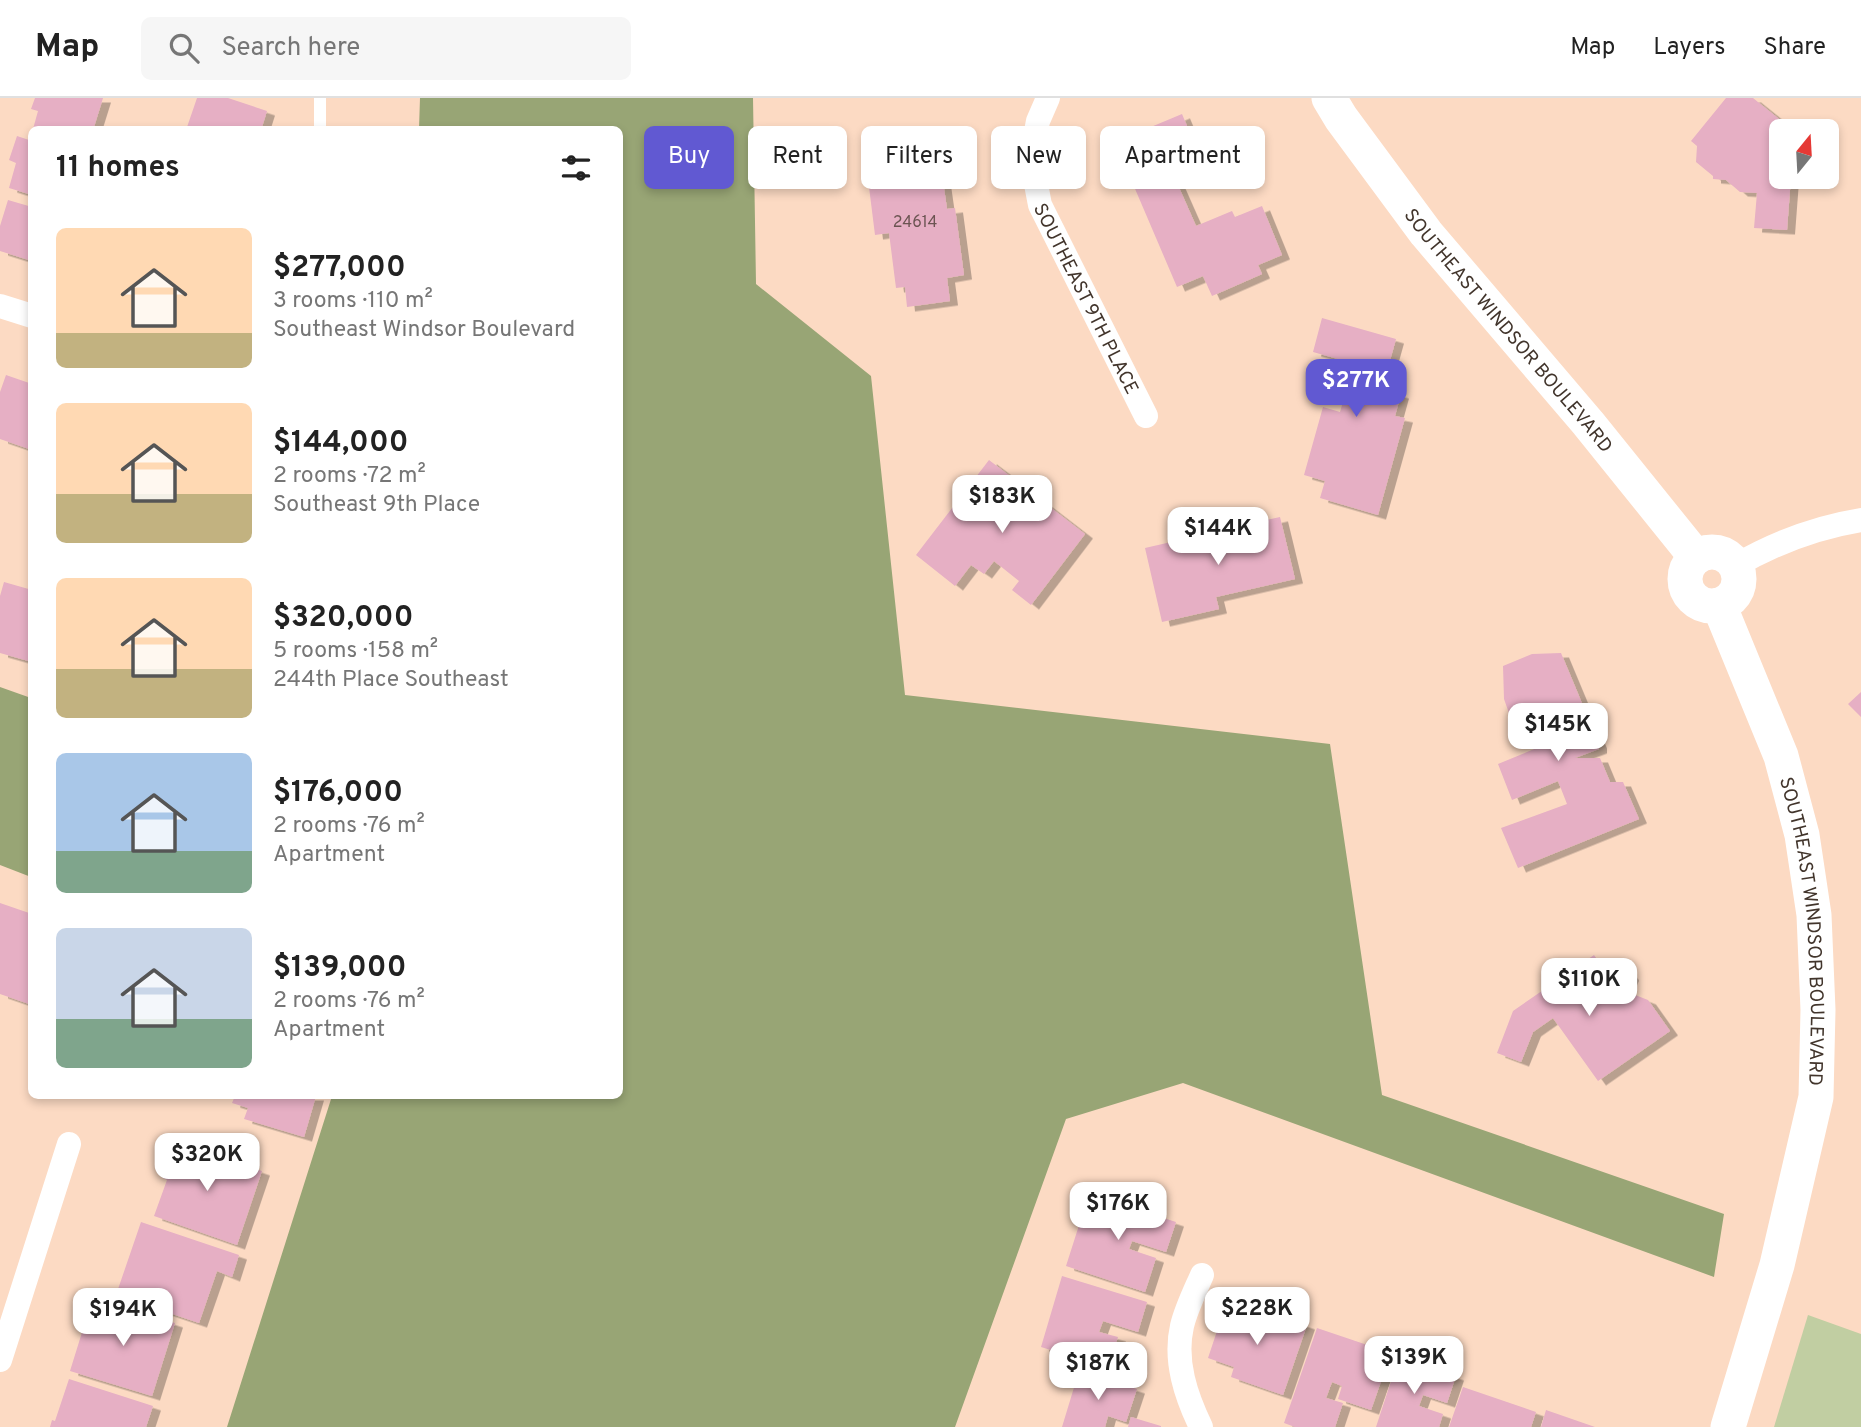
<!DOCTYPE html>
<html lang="en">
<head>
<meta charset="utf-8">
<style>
	:root { --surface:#fff; --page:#f6f6f6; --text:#222; --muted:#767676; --line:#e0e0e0; --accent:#6159d2 }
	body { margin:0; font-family:Overpass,sans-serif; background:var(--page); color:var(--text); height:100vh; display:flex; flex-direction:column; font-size:26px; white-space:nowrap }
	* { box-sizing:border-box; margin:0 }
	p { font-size:23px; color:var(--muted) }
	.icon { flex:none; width:38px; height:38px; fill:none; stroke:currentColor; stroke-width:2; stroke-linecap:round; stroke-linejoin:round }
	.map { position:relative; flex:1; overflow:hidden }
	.drawer { position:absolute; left:28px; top:28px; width:595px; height:973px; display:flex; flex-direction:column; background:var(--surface); border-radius:10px; box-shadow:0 4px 10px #0003 }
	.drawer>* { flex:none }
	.hud { position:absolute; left:644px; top:28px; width:665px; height:63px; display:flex; gap:14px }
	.needle { width:46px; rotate:18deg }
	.buttons { position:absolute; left:1769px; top:21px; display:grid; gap:14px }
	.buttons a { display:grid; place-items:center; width:70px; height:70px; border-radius:10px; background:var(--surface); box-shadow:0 4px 10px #0003; font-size:35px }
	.price { position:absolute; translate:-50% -60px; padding:0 16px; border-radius:14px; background:#fff; color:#222; font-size:23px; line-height:46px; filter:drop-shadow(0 2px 4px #0008) }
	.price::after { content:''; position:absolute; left:50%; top:42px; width:21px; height:16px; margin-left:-10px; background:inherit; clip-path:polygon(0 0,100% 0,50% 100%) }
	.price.current { background:var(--accent); color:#fff }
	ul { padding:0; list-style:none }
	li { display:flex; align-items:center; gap:21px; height:175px; padding:0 28px }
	li span { display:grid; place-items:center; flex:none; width:196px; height:140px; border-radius:10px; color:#555 }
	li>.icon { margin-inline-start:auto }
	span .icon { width:84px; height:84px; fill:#fffc; stroke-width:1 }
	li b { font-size:30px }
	h2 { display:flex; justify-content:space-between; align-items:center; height:84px; padding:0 28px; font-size:30px }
	.chip { padding:0 24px; border-radius:10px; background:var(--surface); box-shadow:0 4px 10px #0003; font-size:24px; line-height:63px }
	.chip.current { background:var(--accent); color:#fff }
	header { display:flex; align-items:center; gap:42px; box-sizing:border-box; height:98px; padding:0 35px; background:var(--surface); border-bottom:2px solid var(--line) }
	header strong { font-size:33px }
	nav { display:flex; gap:38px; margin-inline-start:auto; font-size:24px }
	.search { width:490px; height:63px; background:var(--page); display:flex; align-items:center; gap:18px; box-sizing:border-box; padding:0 24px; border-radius:10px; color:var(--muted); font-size:26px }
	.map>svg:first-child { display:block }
</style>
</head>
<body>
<header>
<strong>Map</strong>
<div class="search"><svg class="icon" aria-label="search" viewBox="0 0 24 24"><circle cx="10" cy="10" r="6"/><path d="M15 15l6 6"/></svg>Search here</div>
<nav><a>Map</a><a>Layers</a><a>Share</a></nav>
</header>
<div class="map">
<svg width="1861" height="1329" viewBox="0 0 1861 1329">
	<defs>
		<filter id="shadow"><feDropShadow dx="8" dy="4.5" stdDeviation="0" flood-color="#0004"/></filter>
	</defs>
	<rect width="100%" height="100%" fill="#fcdac3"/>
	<path fill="#c1cea2" d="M1808 1217 1861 1236V1329H1774Z"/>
	<path fill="#98a575" d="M420 0H753L756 186 871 278 905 597 1330 646 1382 997 1724 1116 1714 1179 1183 985 1066 1021 955 1329H227L332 998H620V32L419 31Z
		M0 589 31 600V779L0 767Z"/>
	<path fill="#e6afc4" filter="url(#shadow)" d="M35 0H103L93 32 33 31 38 13 31 11Z
		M197 0H228L267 13 261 32H186Z
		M1726 0H1753L1794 33H1782V79H1791L1787 132 1754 130 1757 95 1740 94 1726 82 1713 81V78L1696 64 1697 48 1691 43Z
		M1182 16 1198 54 1182 61 1190 79 1177 85 1196 128 1232 113 1235 119 1262 108 1282 157 1258 167 1262 176 1212 198 1203 178 1177 189 1115 44Z
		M17 38 32 43V97L9 90 16 65 9 62Z
		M939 55 947 111 955 110 964 177 947 180 950 203 907 209 905 189 896 190 889 135 875 137 868 81 892 78 890 62Z
		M8 102 32 109V163L0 153V128Z
		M1322 220 1396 241 1382 291 1401 296 1395 318 1405 320 1378 417 1320 400 1325 383 1304 377 1323 309 1340 314 1345 297 1330 293 1338 261 1313 254Z
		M6 277 32 286V352L0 341V294Z
		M989 362 1085 436 1031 507 1012 492 1019 483 994 463 984 476 971 467 955 488 916 457Z
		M1280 419 1295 481 1216 499 1219 511 1162 524 1145 450Z
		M4 484 32 492V564L0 555V498Z
		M1561 555 1599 646V651L1575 660H1600L1610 684H1623L1639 721 1518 770 1501 730 1567 706 1558 683 1512 702 1498 666 1568 637 1533 638 1525 617 1510 618 1504 601 1503 568 1532 556Z
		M1861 594V619L1848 606Z
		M0 805 32 816V907L0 896Z
		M1594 857 1606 874 1621 864 1631 878 1625 893 1648 902 1670 933 1598 983 1553 920 1533 934 1521 964 1497 955 1513 913Z
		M235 998H316L304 1039 244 1021 248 1010 232 1005Z
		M175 1044 262 1073 237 1147 154 1118 167 1082 163 1080Z
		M1089 1096 1176 1124 1166 1154 1132 1143 1129 1151 1156 1160 1145 1194 1066 1168Z
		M141 1124 239 1157 232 1179 217 1173 199 1225 116 1197Z
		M1062 1178 1147 1204 1138 1234 1103 1223 1099 1234 1118 1239 1108 1270 1041 1249Z
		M1228 1200 1262 1212 1256 1230 1272 1235 1278 1217 1307 1227 1283 1297 1231 1279 1234 1269 1208 1260Z
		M104 1203 175 1225 152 1298 70 1273 88 1215 99 1219Z
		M1317 1230 1391 1255 1371 1312 1338 1301 1342 1288 1332 1284 1326 1300 1343 1305 1335 1329H1295L1284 1325Z
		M1399 1259 1456 1278 1447 1305 1423 1297 1419 1308 1443 1316 1439 1329H1376Z
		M1079 1273 1137 1291 1126 1324 1108 1318 1105 1329H1062Z
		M69 1281 153 1308 146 1329H50L52 1322 55 1323Z
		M1463 1289 1536 1314 1531 1329H1449Z
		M1546 1312 1595 1329H1541Z
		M1131 1319 1161 1328V1329H1128Z"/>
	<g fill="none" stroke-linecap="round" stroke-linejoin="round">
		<path stroke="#fff" stroke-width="12" d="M320 0V32"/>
		<g stroke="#fff" stroke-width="24">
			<path id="s1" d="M1048 0 1038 23 1031 60 1040 107 1146 318"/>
			<path d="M0 208 32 218"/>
			<path d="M1735 468C1773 446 1817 429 1861 422"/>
			<path d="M0 1262 69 1046"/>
			<path d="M1201 1329C1186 1298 1174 1263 1182 1228 1186 1211 1195 1193 1202 1177"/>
		</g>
		<g stroke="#fff" stroke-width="35">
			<path id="s2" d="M1329 0 1341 20 1426 135 1588 325 1696 459"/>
			<circle cx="1712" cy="481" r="27"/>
			<path id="s3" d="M1719 507 1781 658 1802 737 1814 817 1818 912 1816 999 1777 1167 1728 1329"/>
		</g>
	</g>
	<g text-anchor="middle" stroke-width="5" stroke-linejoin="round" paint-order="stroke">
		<g font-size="16" fill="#6b5452">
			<text x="915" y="129">24614</text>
		</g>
		<g font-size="19" fill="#42352c" stroke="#fcdac3">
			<text dy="7" stroke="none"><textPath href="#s1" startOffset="215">SOUTHEAST 9TH PLACE</textPath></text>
			<text dy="7" stroke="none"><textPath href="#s2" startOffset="294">SOUTHEAST WINDSOR BOULEVARD</textPath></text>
			<text dy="7" stroke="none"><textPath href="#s3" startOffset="341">SOUTHEAST WINDSOR BOULEVARD</textPath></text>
		</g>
	</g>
</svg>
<div class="buttons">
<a><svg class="needle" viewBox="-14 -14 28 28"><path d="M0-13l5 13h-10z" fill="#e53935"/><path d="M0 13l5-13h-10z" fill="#767676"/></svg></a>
</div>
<b class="price current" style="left:1356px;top:321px">$277K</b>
<b class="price" style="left:1002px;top:437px">$183K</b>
<b class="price" style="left:1218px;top:469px">$144K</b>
<b class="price" style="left:1558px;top:665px">$145K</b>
<b class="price" style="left:1589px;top:920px">$110K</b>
<b class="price" style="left:207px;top:1095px">$320K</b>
<b class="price" style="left:1118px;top:1144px">$176K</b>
<b class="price" style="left:1257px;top:1249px">$228K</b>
<b class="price" style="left:123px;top:1250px">$194K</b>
<b class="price" style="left:1414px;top:1298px">$139K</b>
<b class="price" style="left:1098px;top:1304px">$187K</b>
<div class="hud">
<a class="chip current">Buy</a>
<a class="chip">Rent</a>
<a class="chip">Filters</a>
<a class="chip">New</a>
<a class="chip">Apartment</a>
</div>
<section class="drawer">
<h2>11 homes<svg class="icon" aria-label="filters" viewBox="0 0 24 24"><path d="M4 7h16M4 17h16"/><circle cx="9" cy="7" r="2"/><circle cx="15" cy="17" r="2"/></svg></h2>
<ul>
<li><span style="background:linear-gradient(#ffd9b3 75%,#c2b280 0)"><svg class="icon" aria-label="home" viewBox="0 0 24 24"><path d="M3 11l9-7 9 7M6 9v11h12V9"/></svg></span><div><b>$277,000</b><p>3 rooms · 110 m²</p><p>Southeast Windsor Boulevard</p></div></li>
<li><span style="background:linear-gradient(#ffd9b3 65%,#c2b280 0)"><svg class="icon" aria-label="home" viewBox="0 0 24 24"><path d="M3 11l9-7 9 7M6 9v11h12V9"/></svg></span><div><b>$144,000</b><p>2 rooms · 72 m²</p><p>Southeast 9th Place</p></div></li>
<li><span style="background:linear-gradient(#ffd9b3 65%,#c2b280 0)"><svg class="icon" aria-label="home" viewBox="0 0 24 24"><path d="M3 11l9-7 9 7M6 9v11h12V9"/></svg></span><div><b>$320,000</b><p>5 rooms · 158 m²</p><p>244th Place Southeast</p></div></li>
<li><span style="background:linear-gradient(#a9c7e8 70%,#7fa58c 0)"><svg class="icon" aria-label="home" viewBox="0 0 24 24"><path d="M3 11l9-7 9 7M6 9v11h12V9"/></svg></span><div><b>$176,000</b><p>2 rooms · 76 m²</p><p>Apartment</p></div></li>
<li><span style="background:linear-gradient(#c9d6e8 65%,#7fa58c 0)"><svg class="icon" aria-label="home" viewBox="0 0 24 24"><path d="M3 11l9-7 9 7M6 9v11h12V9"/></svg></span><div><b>$139,000</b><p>2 rooms · 76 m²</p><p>Apartment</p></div></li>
</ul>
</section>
</div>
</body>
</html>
